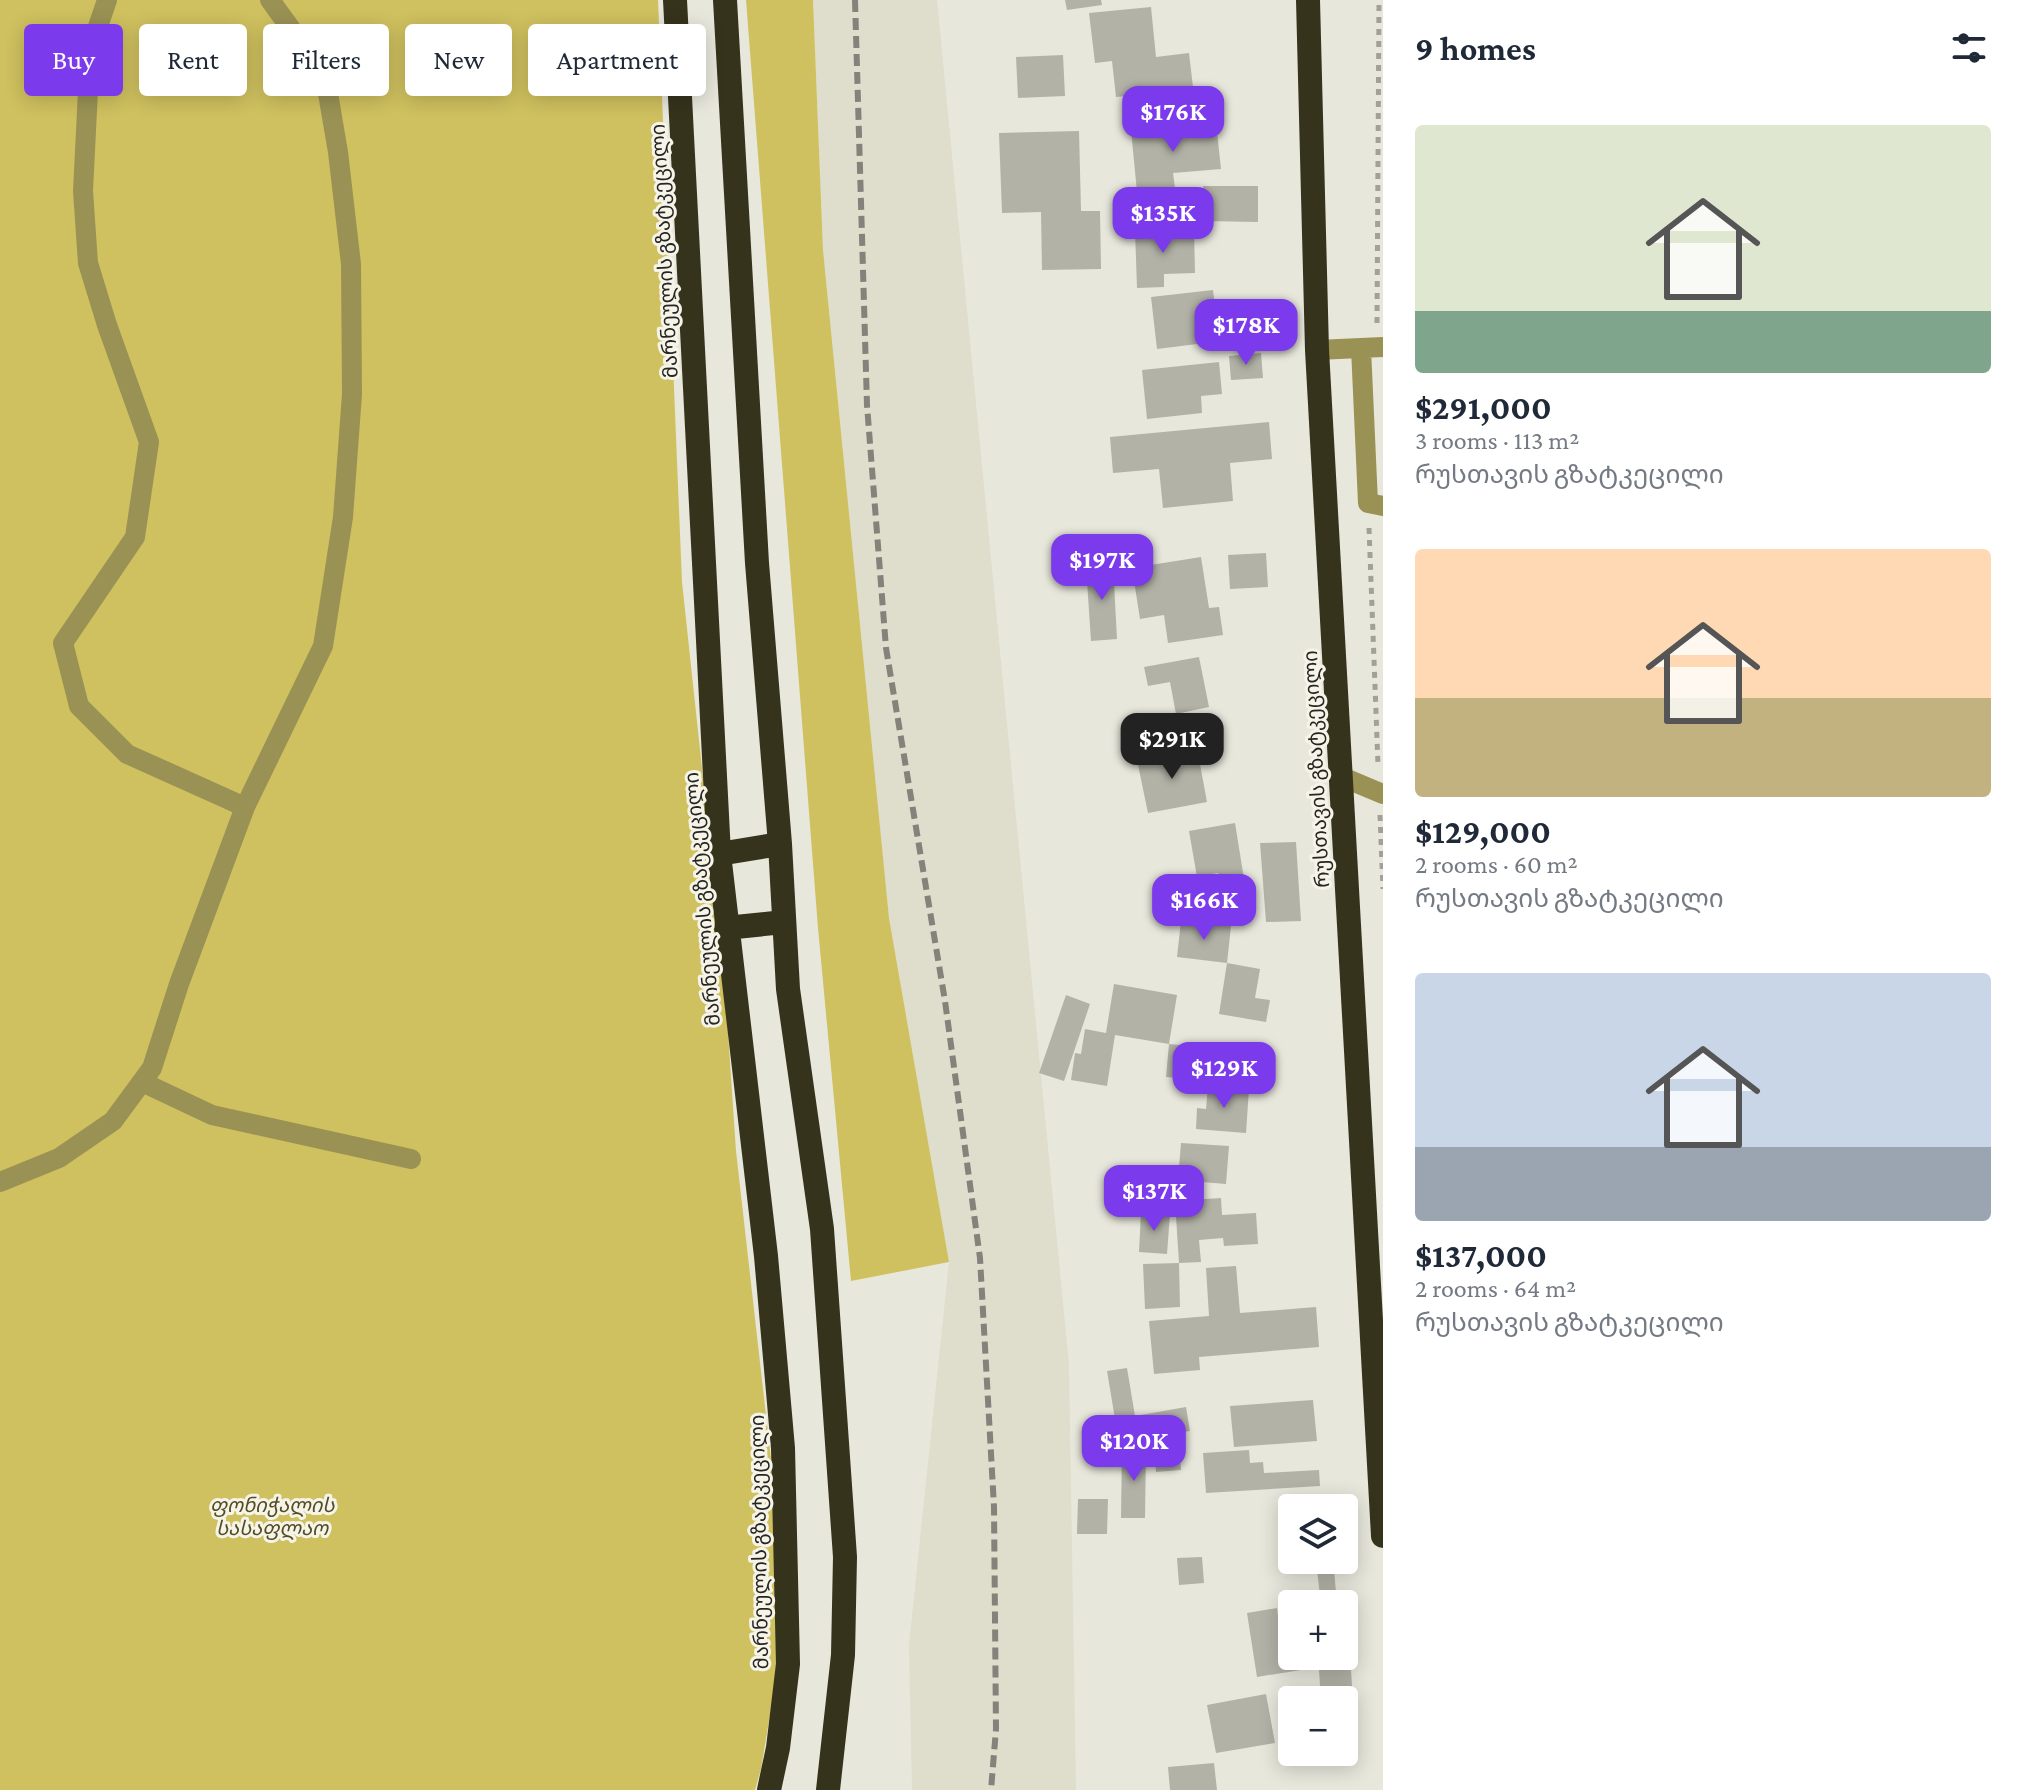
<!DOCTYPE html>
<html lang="en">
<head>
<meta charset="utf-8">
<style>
	:root { --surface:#fff; --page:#f2f2f3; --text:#1f2937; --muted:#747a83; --accent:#7c3aed }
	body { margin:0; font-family:"Crimson Pro","Noto Sans Georgian",serif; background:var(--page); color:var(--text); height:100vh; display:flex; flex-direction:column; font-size:30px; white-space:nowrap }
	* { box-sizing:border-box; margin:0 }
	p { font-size:26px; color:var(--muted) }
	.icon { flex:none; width:44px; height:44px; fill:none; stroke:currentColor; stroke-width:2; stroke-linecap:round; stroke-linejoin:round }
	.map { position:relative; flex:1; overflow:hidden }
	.sheet { display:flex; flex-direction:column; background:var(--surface); width:640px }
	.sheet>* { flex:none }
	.guide { position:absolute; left:24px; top:24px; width:760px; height:72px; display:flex; gap:16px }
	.controls { position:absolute; left:1278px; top:1494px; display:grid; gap:16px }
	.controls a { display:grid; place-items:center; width:80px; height:80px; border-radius:8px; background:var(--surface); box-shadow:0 4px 20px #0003; font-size:40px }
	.price { position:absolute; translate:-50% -68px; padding:0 18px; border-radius:16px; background:var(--accent); color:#fff; font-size:26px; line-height:52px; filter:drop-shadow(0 2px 4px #0008) }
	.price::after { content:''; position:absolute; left:50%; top:48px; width:24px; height:18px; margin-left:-12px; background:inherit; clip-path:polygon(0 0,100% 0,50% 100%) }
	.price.on { background:#222; color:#fff }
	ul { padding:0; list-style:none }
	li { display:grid; align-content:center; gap:16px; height:424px; padding:0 32px }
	li span { display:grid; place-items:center; height:248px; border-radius:8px; color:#555 }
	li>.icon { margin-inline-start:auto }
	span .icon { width:144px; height:144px; fill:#fffc; stroke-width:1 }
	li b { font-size:34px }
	h2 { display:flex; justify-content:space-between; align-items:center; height:96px; padding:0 32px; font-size:34px }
	.chip { padding:0 28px; border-radius:8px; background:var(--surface); box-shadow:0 4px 20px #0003; font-size:28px; line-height:72px }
	.chip.on { background:var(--accent); color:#fff }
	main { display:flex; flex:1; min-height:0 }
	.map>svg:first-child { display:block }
</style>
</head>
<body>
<main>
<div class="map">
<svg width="1383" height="1790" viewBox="0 0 1383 1790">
	<rect width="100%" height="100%" fill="#e8e7dc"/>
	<path fill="#dfddcb" d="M813 0H937L1069 1365 1076 1790H912L909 1645 949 1262 889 918 823 250Z"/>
	<path fill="#cfc15f" d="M0 0H658L682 582 724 973 736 1151 778 1521 776 1678 761 1769 755 1790H0Z
		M746 0H813L823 250 889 918 949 1262 851 1281 818 928Z"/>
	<path fill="#b3b2a7" d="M1065 0H1101L1102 5 1067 10Z
		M1151 7 1156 57 1189 53 1195 104 1162 107 1160 93 1116 97 1112 61 1095 63 1089 13Z
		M1063 55 1065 96 1018 98 1016 57Z
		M1216 122 1221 169 1173 173 1175 188 1137 192 1131 130Z
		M1079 131 1081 211H1100L1101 269 1042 270 1041 212 1002 213 999 133Z
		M1203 186H1258V222L1204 221Z
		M1194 228 1195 273 1164 274V287L1137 288 1135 230Z
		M1213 290 1218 331 1196 334 1197 344 1157 349 1151 297Z
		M1261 353 1263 378 1231 380 1229 356Z
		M1219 362 1222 394 1201 396 1202 413 1147 419 1142 370Z
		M1269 422 1272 459 1230 463 1233 501 1163 508 1159 469 1113 473 1110 437Z
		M1266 553 1268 587 1230 589 1228 555Z
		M1201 557 1209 608 1219 607 1223 635 1168 643 1164 615 1140 619 1132 568Z
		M1113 564 1117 639 1091 641 1086 566Z
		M1199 657 1209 707 1176 714 1170 682 1148 686 1144 667Z
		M1197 748 1207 802 1148 813 1137 760Z
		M1235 823 1245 885 1221 889 1218 873 1197 877 1189 831Z
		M1296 842 1301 921 1266 922 1260 843Z
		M1181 921 1231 926 1227 963 1177 957Z
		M1227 963 1260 969 1255 998 1270 1000 1266 1022 1219 1014Z
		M1114 984 1177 995 1169 1044 1115 1035 1107 1086 1071 1080 1075 1053 1081 1054 1085 1029 1106 1033Z
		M1066 995 1090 1004 1064 1081 1039 1073Z
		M1169 1044 1193 1046 1189 1079 1166 1077Z
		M1208 1086 1249 1089 1246 1133 1196 1129 1197 1108 1206 1109Z
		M1181 1143 1229 1146 1226 1184 1178 1180Z
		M1221 1198 1222 1215 1256 1213 1258 1244 1224 1246 1223 1238 1199 1240 1201 1262 1179 1263 1175 1201Z
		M1141 1212 1170 1214 1167 1254 1139 1252Z
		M1179 1263 1180 1307 1145 1309 1143 1264Z
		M1236 1266 1240 1313 1316 1307 1319 1347 1199 1357 1200 1370 1154 1374 1149 1321 1209 1316 1206 1268Z
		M1127 1368 1135 1416 1186 1407 1190 1431 1119 1443 1107 1371Z
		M1313 1400 1317 1441 1234 1447 1230 1406Z
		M1178 1436 1181 1470 1156 1472 1153 1437Z
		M1122 1448H1146L1145 1518H1121Z
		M1249 1450 1250 1463 1263 1462 1264 1473 1319 1470 1320 1486 1206 1493 1203 1453Z
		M1078 1499H1108L1107 1534H1077Z
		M1202 1557 1204 1583 1179 1585 1177 1558Z
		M1334 1569 1337 1604H1321L1317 1570Z
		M1277 1608 1278 1616 1292 1614V1656H1305L1307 1669 1257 1677 1247 1613Z
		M1351 1669 1355 1738H1344V1700H1321L1319 1670Z
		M1266 1694 1275 1743 1216 1753 1207 1705Z
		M1214 1763 1217 1790H1170L1168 1767Z"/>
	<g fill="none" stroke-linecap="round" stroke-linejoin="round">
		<path stroke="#a2a198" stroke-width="5" stroke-dasharray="6 6" stroke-linecap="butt" d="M1377 323 1379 0
			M1369 528 1378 765
			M1380 815 1383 889"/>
		<path stroke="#9a9254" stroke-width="20" d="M107 0 90 50 83 191 88 263 107 325 149 442 135 537 63 643 79 706 127 754 245 807
			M1361 348 1368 503 1383 506
			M1317 350 1383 347
			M1340 776 1383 794
			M142 1082 212 1115 411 1159
			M0 1182 59 1158 113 1121 152 1068 179 984 245 807 323 646 343 517 352 394 351 264 338 152 325 76 270 0"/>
		<path stroke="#36331c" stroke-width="24" d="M675 0 719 854 766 1256 783 1448 788 1664 778 1748 769 1790
			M725 0 757 563 780 844 788 989 822 1229 845 1557 843 1655 828 1790
			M1308 0 1317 350 1383 1536
			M719 854 780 844
			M726 928 784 922"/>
		<path stroke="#83827b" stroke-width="6" stroke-dasharray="12 6" stroke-linecap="butt" d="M855 0 867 405 886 648 945 1001 980 1258 994 1507 996 1729 991 1790"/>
	</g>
	<g text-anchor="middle" stroke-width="6" stroke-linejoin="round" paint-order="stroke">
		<g font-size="20" fill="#262521" stroke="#f6f4e9">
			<text transform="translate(664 251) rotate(-93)" y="7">მარნეულის გზატკეცილი</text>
			<text transform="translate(1316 769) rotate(-93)" y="7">რუსთავის გზატკეცილი</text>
			<text transform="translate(702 899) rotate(-95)" y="7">მარნეულის გზატკეცილი</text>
			<text transform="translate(759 1542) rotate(-91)" y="7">მარნეულის გზატკეცილი</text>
		</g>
		<g font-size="20" font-style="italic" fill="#524d23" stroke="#f6f4e9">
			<text x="272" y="1512">ფონიჭალის<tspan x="272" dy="23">სასაფლაო</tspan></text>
		</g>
	</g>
</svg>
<div class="controls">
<a><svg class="icon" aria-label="layers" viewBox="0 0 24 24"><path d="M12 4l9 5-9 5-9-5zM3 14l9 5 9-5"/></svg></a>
<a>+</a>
<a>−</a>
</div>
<b class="price" style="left:1173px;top:154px">$176K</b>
<b class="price" style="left:1163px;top:255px">$135K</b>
<b class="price" style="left:1246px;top:367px">$178K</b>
<b class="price" style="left:1102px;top:602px">$197K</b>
<b class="price on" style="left:1172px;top:781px">$291K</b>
<b class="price" style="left:1204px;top:942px">$166K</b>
<b class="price" style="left:1224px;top:1110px">$129K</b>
<b class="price" style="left:1154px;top:1233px">$137K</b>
<b class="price" style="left:1134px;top:1483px">$120K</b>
<div class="guide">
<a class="chip on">Buy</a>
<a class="chip">Rent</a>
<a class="chip">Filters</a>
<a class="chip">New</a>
<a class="chip">Apartment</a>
</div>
</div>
<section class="sheet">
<h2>9 homes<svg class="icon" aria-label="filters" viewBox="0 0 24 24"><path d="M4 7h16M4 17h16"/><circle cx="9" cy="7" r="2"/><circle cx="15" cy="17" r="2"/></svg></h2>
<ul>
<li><span style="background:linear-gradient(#dfe7d0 75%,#7fa58c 0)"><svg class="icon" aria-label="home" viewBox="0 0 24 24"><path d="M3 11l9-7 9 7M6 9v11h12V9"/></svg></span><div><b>$291,000</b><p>3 rooms · 113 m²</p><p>რუსთავის გზატკეცილი</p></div></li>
<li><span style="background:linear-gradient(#ffd9b3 60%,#c2b280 0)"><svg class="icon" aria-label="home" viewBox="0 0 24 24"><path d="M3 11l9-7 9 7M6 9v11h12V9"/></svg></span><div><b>$129,000</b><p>2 rooms · 60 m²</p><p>რუსთავის გზატკეცილი</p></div></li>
<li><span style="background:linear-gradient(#c9d6e8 70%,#9aa5b1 0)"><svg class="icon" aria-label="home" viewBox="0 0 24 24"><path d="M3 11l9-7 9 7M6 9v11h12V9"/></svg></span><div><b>$137,000</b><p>2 rooms · 64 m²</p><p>რუსთავის გზატკეცილი</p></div></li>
</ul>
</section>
</main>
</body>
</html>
